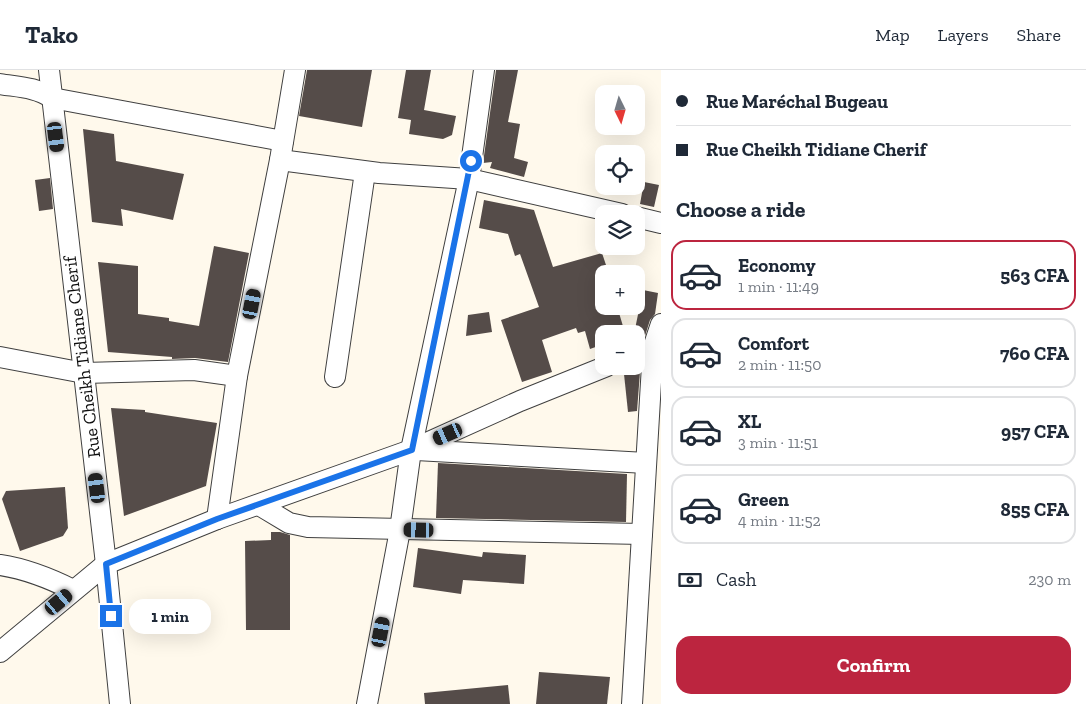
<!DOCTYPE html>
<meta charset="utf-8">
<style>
body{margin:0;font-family:"Zilla Slab",serif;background:#f6f6f7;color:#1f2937;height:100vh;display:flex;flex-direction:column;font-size:19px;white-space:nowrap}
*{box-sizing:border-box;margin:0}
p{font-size:16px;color:#747a83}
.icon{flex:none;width:28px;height:28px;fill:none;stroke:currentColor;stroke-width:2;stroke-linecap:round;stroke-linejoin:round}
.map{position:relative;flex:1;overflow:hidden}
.details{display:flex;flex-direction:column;background:#fff;width:425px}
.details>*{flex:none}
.hud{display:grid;align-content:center;height:110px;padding:0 15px;background:#fff}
.needle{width:32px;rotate:175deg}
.tools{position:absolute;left:595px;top:15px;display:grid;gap:10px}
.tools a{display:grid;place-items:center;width:50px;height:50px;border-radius:10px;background:#fff;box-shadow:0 5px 20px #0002;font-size:25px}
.end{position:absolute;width:22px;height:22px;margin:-11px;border:6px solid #1a73e8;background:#fff;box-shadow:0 0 0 2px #fff}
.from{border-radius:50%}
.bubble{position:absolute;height:35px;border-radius:15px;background:#fff;box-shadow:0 5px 20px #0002;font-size:16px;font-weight:800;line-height:35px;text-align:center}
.car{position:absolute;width:15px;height:30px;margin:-15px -8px;border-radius:6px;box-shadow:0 0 4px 1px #0007;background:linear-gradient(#222 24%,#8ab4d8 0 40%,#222 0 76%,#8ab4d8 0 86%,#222 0)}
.hud b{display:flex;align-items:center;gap:18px;height:48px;font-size:19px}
.hud b+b{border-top:1px solid #e0e1e3}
.hud i{width:12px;height:12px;background:#1f2937}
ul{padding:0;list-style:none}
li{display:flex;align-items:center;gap:15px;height:70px;margin:0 10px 8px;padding:0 5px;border:2px solid #e0e1e3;border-radius:15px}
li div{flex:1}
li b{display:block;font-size:19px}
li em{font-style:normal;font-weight:800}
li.selected{border-color:#bc253f}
li>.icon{width:45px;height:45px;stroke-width:1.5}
h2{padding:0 15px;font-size:22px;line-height:60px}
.pay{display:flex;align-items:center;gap:12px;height:55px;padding:0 15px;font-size:19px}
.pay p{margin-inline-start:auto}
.primary-button{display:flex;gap:10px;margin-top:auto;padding:10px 15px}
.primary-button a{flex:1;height:58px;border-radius:15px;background:#bc253f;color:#fff;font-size:20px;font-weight:800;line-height:58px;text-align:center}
header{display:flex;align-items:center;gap:30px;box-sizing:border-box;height:70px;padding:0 25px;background:#fff;border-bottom:1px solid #e0e1e3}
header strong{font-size:24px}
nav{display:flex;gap:28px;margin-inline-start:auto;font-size:18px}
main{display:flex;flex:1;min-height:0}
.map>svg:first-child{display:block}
</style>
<header>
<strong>Tako</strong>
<nav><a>Map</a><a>Layers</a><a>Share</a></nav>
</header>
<main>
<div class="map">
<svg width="661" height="634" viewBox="0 0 661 634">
<rect width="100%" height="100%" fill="#fff9ec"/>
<!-- building -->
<g fill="#554c49">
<path d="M307,0H372L362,57L299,46Z"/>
<path d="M406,0H431L424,40L456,46L452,65L443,69L409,64L411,50L398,48Z"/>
<path d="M496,0H518L508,52L520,54L514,88L528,92L524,107L490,98L492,92L483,93Z"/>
<path d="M83,59L114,64L116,91L184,104L173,150L121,139L123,156L92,152Z"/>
<path d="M50,108L53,139L39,141L35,110Z"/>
<path d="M644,112L659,115L654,137L640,134Z"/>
<path d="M484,130L534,140L553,197L602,183L609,204H604V236H617L625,263L604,259V274L590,279L585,261L578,263L576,258L542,270L552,302L522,312L501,250L539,237L520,184L515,186L508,164L479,158Z"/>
<path d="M214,176L249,183L228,292L195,288L172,289V287L108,282L98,192L138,196V244L169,248V251L199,256Z"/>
<path d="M643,220L658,223L655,244L650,250L645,266L634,264Z"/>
<path d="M489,242L492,262L466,266L468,245Z"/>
<path d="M640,302L637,341L628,342L624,304Z"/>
<path d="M111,338L145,340V342L217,353L206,416L124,446Z"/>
<path d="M438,393L627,404L626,452L436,448Z"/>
<path d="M65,417L68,458L63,466L20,481L2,429L6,421Z"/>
<path d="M271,462H280L290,465V560H246L245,471L271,470Z"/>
<path d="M418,478L482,487L483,482L526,485L524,514L463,510L461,524L413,517Z"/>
<path d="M539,602L610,607L607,634H536Z"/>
<path d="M508,615L510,634H425L424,623Z"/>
</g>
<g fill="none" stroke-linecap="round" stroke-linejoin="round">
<defs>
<g id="minor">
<path d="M49,0L106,494L120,634"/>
<path d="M0,14C18,17 36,17 52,28L283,71"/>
<path d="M280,90L379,103L469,109L622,144"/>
<path d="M636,147L661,153"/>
<path d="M0,287L84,303L194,300L237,306"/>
<path d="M335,307L365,102"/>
<path d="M416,380L646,393"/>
<path d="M259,435L289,453L308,457L642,464"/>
<path d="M217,449L237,306L280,90L295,0"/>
<path d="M0,495C27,499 49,508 73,520"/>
<path d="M0,582L106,494L217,449L411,380L520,331L607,296"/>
<path d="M367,634L400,460L411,380L469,109L484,0"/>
<path d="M632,634L653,278L661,254"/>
</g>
</defs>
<!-- minor casing -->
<use href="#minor" stroke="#404040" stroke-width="22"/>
<!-- minor -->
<use href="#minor" stroke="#fff" stroke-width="20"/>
</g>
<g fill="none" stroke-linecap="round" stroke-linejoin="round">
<!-- route -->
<path stroke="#1a73e8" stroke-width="6" d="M111,546L106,494L217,449L412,380L471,91"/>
</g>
<g text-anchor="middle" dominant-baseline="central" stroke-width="5" stroke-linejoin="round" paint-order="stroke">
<!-- street labels -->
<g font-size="18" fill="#0d0d0d" stroke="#fff">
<text transform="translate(82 287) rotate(-97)">Rue Cheikh Tidiane Cherif</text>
</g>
</g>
</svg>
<div class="tools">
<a><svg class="needle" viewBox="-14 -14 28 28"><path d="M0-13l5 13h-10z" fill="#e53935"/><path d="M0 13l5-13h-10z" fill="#747a83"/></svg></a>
<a><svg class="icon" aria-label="locate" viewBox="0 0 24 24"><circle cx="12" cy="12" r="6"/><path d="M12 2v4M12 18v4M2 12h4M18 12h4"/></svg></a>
<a><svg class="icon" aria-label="layers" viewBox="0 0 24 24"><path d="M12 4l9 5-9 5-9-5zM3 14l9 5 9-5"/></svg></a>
<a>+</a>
<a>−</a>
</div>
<i class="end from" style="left:471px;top:91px"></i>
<i class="end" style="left:111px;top:546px"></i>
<div class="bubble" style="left:129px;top:529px;width:82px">1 min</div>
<i class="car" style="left:56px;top:67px;rotate:173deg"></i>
<i class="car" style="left:252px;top:234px;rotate:11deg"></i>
<i class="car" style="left:448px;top:364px;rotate:246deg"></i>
<i class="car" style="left:97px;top:418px;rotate:353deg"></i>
<i class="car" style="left:419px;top:460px;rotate:271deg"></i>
<i class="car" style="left:59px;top:532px;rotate:50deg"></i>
<i class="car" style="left:381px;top:562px;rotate:11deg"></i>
</div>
<section class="details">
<div class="hud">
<b><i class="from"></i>Rue Maréchal Bugeau</b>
<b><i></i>Rue Cheikh Tidiane Cherif</b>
</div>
<h2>Choose a ride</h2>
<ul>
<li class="selected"><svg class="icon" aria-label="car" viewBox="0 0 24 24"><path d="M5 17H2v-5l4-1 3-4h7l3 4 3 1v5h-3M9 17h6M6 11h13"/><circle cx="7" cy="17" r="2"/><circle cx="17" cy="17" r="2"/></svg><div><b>Economy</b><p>1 min · 11:49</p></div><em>563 CFA</em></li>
<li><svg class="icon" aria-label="car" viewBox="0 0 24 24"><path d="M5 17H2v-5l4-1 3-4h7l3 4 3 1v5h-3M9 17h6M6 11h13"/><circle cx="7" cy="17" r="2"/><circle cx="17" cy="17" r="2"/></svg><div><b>Comfort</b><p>2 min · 11:50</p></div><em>760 CFA</em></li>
<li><svg class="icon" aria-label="car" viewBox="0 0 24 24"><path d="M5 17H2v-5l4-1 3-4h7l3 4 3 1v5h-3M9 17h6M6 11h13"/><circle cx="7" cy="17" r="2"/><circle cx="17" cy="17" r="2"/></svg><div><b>XL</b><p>3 min · 11:51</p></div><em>957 CFA</em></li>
<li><svg class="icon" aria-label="car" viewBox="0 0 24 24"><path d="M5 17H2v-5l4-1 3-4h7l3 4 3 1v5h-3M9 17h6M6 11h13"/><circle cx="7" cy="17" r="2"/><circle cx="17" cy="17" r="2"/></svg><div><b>Green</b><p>4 min · 11:52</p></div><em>855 CFA</em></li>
</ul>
<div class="pay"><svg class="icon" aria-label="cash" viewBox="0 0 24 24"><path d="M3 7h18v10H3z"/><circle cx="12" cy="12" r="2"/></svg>Cash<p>230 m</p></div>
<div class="primary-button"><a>Confirm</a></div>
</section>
</main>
